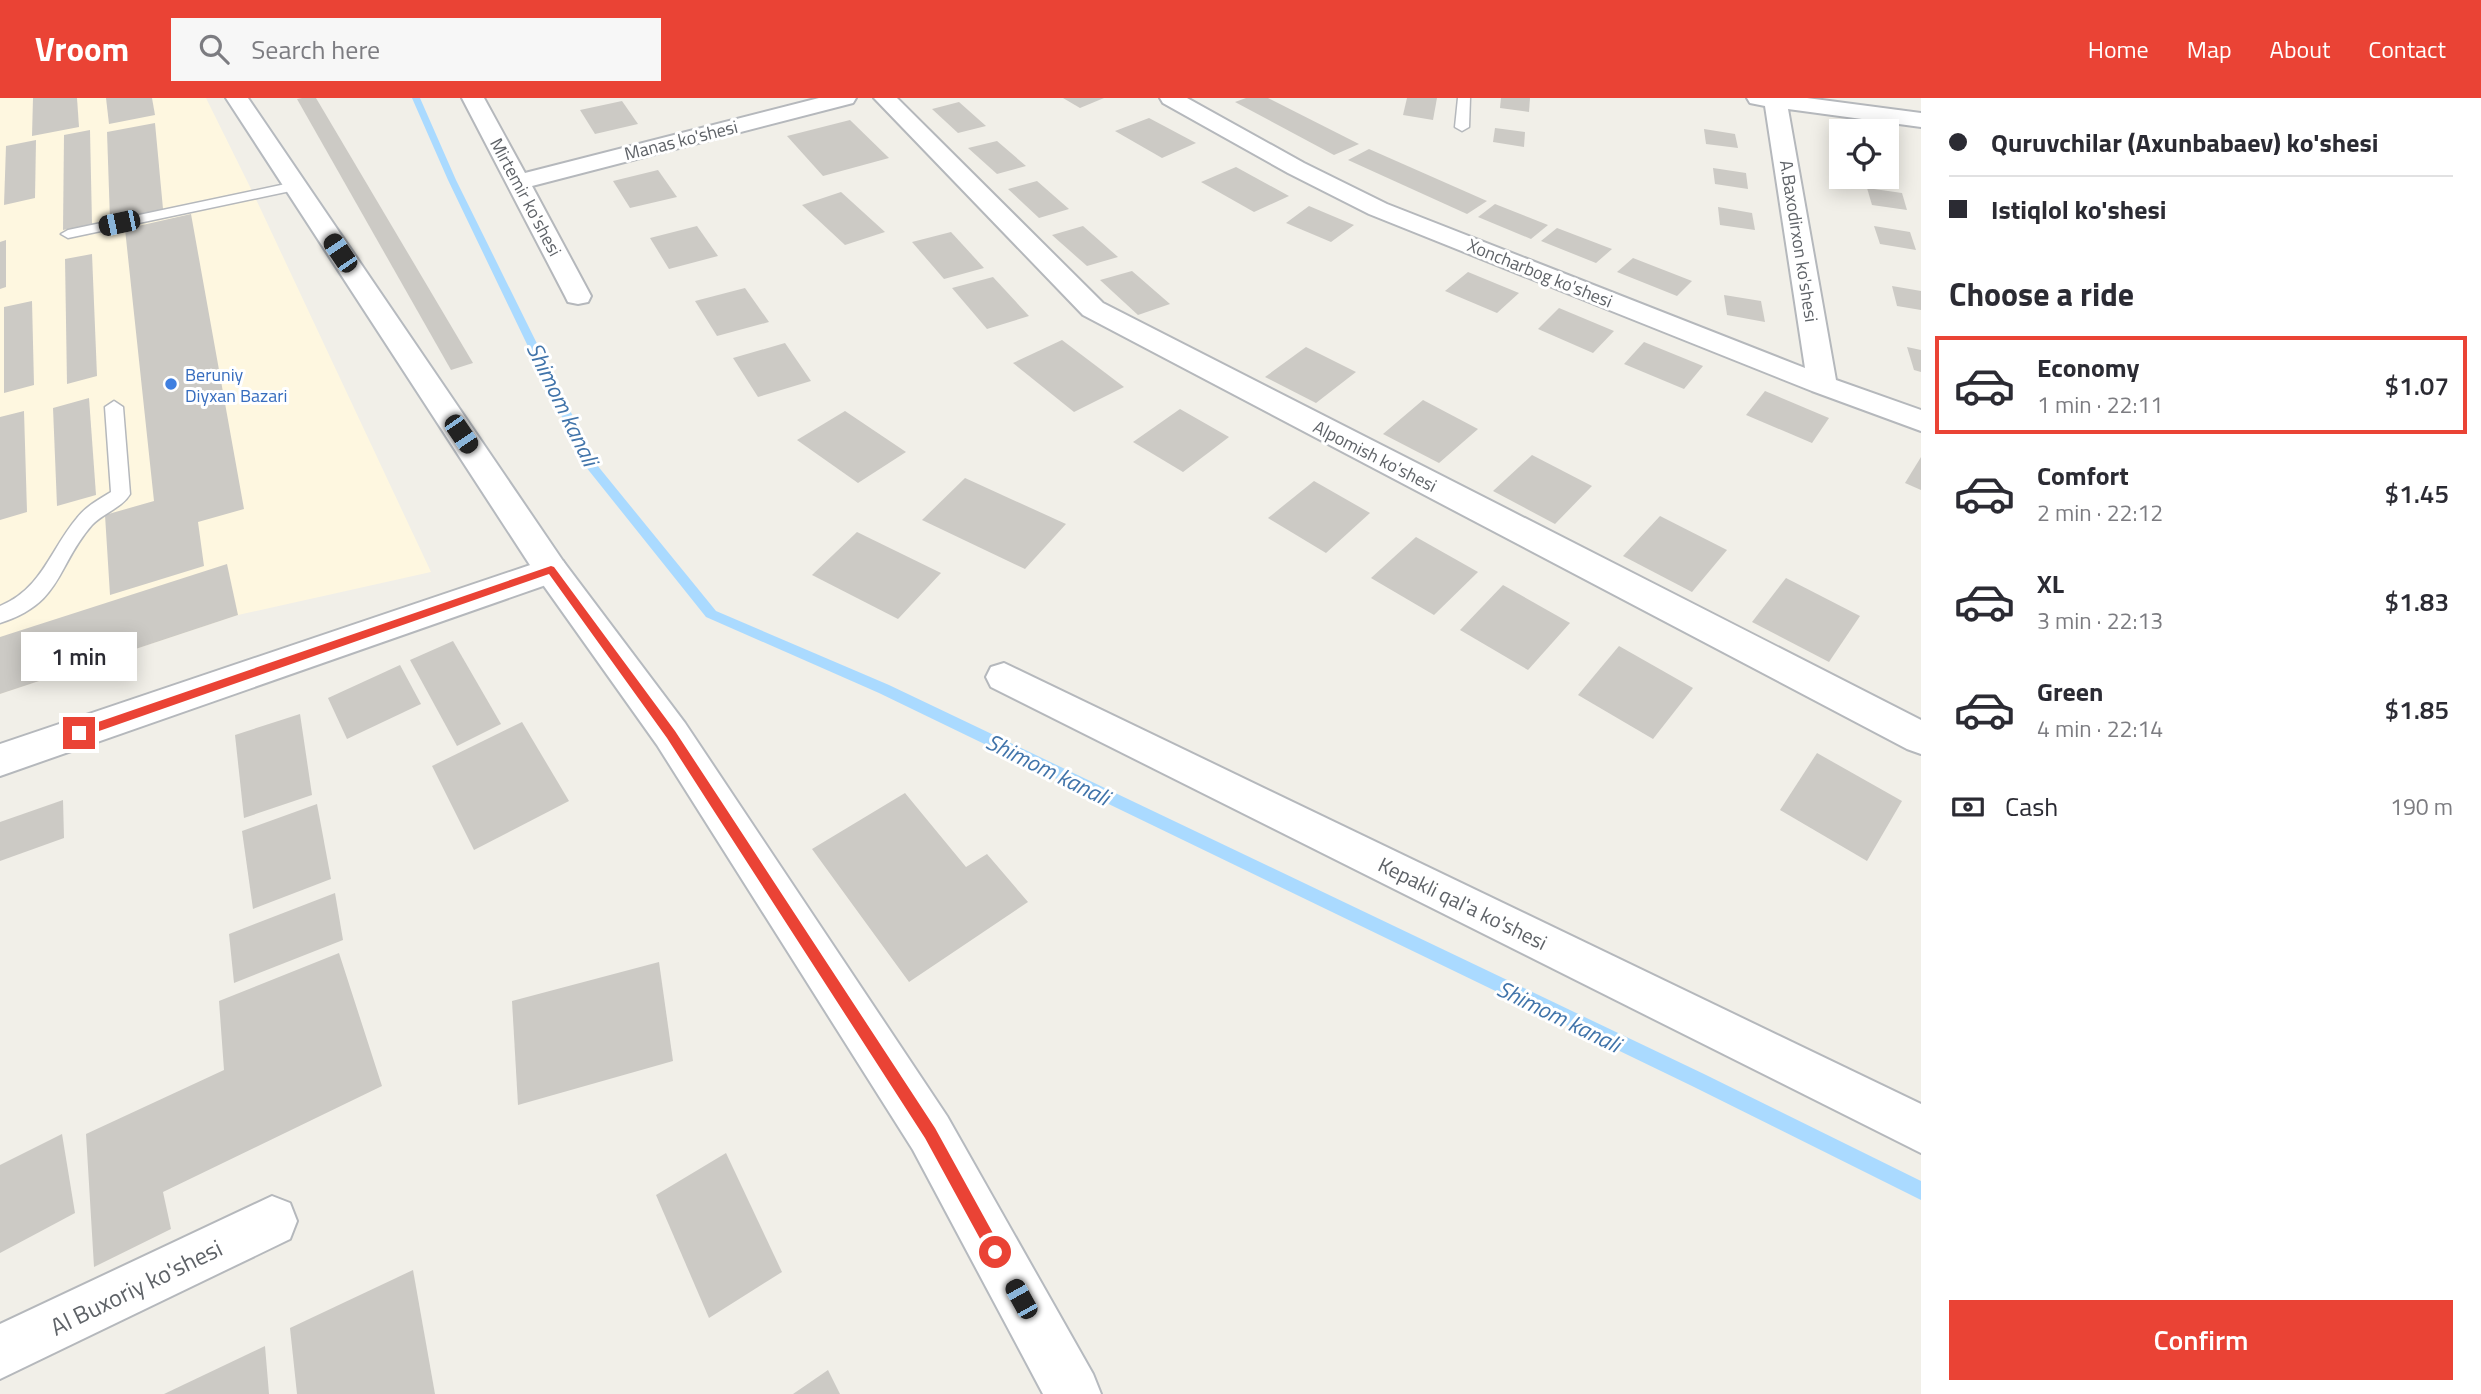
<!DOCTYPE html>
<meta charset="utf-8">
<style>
body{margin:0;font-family:"Titillium Web",sans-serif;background:#f7f7f7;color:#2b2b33;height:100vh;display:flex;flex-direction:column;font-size:26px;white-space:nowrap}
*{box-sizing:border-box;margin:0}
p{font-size:23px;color:#7c7c81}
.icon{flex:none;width:38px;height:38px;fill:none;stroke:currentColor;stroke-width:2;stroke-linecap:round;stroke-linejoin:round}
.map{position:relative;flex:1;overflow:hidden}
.drawer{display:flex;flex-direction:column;background:#fff;width:560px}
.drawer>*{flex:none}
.guide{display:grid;align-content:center;height:154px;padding:0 28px;background:#fff}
.buttons{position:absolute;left:1829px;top:21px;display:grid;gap:14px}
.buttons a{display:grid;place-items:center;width:70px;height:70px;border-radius:0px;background:#fff;box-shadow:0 4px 18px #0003;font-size:35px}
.end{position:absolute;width:32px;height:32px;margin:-16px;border:9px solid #ea4335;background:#fff;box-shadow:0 0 0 4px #fff}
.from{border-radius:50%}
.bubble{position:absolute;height:49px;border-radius:0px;background:#fff;box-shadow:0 4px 18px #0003;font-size:23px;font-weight:600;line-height:49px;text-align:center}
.car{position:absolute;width:21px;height:42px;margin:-21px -10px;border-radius:9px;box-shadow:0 0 5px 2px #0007;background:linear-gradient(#222 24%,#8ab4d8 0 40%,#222 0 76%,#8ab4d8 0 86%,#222 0)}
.guide b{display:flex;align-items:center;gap:24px;height:66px;font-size:26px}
.guide b+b{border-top:2px solid #e1e1e2}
.guide i{width:18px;height:18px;background:#2b2b33}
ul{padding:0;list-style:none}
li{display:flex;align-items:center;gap:21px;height:98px;margin:0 14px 10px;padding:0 14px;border:4px solid transparent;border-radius:0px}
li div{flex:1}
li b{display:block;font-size:26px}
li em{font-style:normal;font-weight:600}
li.selected{border-color:#ea4335}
li>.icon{width:63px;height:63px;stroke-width:1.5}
h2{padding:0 28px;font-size:32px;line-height:84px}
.pay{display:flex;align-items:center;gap:18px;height:77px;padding:0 28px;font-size:26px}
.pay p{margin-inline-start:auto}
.cta{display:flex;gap:14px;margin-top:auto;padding:14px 28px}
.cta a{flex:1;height:80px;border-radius:0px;background:#ea4335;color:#fff;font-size:28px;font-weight:600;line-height:80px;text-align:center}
header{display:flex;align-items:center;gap:42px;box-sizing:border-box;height:98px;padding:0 35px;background:#ea4335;color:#fff}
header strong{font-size:33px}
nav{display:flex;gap:38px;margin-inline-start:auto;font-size:24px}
.search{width:490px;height:63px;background:#f7f7f7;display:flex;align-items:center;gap:18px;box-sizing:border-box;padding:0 24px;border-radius:0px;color:#7c7c81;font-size:26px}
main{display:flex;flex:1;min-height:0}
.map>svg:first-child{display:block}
</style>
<header>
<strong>Vroom</strong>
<div class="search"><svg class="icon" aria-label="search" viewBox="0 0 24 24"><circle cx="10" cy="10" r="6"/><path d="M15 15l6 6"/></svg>Search here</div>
<nav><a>Home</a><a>Map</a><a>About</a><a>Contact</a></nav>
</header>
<main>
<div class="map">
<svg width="1921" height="1296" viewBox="0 0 1921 1296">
<rect width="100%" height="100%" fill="#f1efe8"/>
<!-- commercial -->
<path fill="#fef7e0" d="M0,0H206L254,97L431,474L238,517L0,596Z"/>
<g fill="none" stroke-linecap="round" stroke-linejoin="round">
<!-- stream -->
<path fill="#aadaff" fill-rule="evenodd" d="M412,0H420L456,82L597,367L716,513L889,587L1704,976L1921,1083V1102L1692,988L879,595L706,519L586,369L448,82Z"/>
</g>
<!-- building -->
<g fill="#cccac5">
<path d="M33,0H77L79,29L32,38Z"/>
<path d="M106,0H152L155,17L109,26Z"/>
<path d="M302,0H316L473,265L451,272L297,1Z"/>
<path d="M1063,0H1104L1080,10Z"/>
<path d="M1246,0H1268L1359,46L1334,57L1235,4Z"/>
<path d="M1407,0H1437L1433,22L1403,17Z"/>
<path d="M1501,0H1530L1529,14L1500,10Z"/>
<path d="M622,3L638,26L595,36L580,12Z"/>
<path d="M959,4L986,28L958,35L932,11Z"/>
<path d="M1149,20L1196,45L1162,60L1115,33Z"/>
<path d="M850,22L889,60L823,78L787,38Z"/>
<path d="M155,25L163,111L110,122L107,34Z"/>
<path d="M1495,30L1525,34L1524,49L1493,44Z"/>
<path d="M1704,31L1735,36L1738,50L1706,46Z"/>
<path d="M90,32L92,126L63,132L64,37Z"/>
<path d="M36,42L35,100L4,107L6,48Z"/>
<path d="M997,43L1026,68L997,76L968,50Z"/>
<path d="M1369,51L1487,103L1467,116L1348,62Z"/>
<path d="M1886,54L1893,55L1899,71L1886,69Z"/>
<path d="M1236,69L1289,98L1254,114L1201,84Z"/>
<path d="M1713,70L1746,75L1748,91L1715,86Z"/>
<path d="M658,72L677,99L630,110L613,83Z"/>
<path d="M1037,83L1069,111L1039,120L1008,91Z"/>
<path d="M1867,90L1902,95L1907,112L1872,107Z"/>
<path d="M841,94L885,134L845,147L802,107Z"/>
<path d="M1495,106L1548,127L1531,141L1478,119Z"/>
<path d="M1309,108L1354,127L1331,144L1286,125Z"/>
<path d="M1718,109L1752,115L1755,132L1720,127Z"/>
<path d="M191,116L244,411L198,424L204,468L110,497L105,417L154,403L125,131Z"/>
<path d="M697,128L718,158L669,171L650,140Z"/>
<path d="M1083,128L1118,159L1087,168L1052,137Z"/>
<path d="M1874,128L1910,134L1916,152L1880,146Z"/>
<path d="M1557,130L1612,151L1596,165L1541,143Z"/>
<path d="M951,134L984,170L944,181L912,144Z"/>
<path d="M6,142V189L0,191V144Z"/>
<path d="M92,156L97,278L67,286L65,161Z"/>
<path d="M1633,160L1692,183L1677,198L1617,174Z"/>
<path d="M1132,173L1170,206L1138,217L1100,182Z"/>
<path d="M1468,174L1519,195L1497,215L1445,193Z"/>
<path d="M993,179L1029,218L987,231L952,190Z"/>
<path d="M1892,188L1921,193V212L1897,208Z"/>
<path d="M745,190L769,224L717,238L695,203Z"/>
<path d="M1724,197L1761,203L1765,224L1727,217Z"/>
<path d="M32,203L34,287L4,295V209Z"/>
<path d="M1559,210L1614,233L1593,255L1538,231Z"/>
<path d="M1062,242L1124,289L1074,314L1013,265Z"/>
<path d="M1644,244L1703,268L1684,291L1624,266Z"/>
<path d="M785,245L811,283L758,299L733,260Z"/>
<path d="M1306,249L1356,274L1316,305L1265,279Z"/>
<path d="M1907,249L1921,252V274L1914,272Z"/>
<path d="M1765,293L1829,320L1812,345L1746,317Z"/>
<path d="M89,300L96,397L57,408L53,310Z"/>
<path d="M1423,302L1478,331L1439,365L1383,336Z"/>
<path d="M1180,311L1229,339L1183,374L1133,344Z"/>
<path d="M24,313L27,414L0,422V319Z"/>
<path d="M845,313L906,354L858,385L797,342Z"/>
<path d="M1532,357L1592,388L1555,426L1493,393Z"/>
<path d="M1921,359V392L1905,385Z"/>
<path d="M965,380L1066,426L1025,471L922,422Z"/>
<path d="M1314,383L1370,415L1326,455L1268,420Z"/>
<path d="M1660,418L1727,452L1692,494L1623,458Z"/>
<path d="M857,434L941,475L898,521L812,477Z"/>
<path d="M1416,439L1478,474L1434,517L1371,480Z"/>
<path d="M227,466L238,517L0,596V539Z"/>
<path d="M1786,480L1860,518L1829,564L1752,524Z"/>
<path d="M1503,487L1570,525L1528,572L1460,532Z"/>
<path d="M453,543L501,626L457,648L410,562Z"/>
<path d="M1619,548L1693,590L1653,641L1578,597Z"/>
<path d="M400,567L421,606L347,641L328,600Z"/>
<path d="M300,616L312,697L244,720L235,637Z"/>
<path d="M522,624L569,703L474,752L432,668Z"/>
<path d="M1817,655L1902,703L1867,763L1780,712Z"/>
<path d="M905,695L966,769L987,756L1028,804L909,884L812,751Z"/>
<path d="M63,702L64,740L0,763V724Z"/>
<path d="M317,706L331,781L253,811L242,733Z"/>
<path d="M335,795L343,842L234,885L229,836Z"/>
<path d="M339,855L382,988L163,1094L171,1131L94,1169L86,1036L224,972L219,903Z"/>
<path d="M659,864L673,963L518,1007L512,903Z"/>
<path d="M62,1036L75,1115L0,1155V1067Z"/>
<path d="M726,1055L782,1174L709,1220L656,1097Z"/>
<path d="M413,1172L435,1296H297L290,1230Z"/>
<path d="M265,1248L269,1296H164Z"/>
<path d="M828,1272L840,1296H793Z"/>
</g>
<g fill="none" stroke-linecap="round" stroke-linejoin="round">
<defs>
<g id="lane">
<path d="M1458,0H1470L1469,29L1462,33L1455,29Z"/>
<path d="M295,84L302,88L300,91L68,140L61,136L68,132Z"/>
<path d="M114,303L123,309L130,396C122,410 103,415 92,427C56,468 63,505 0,525V508C42,491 50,452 77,420C86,408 100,401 111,394L105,309Z"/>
</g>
<g id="street">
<path d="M462,0H484L525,75L819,0H856L853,5L532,88L591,198L588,204L578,206L568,204L565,198Z"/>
<path d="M874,0H897L1103,205L1921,622V656L1907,651L1083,217Z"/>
<path d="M1160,0H1187L1304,65L1387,106L1805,270L1765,8L1750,5L1747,0H1807L1921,15V29L1788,11L1836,282L1921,312V333L1812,293L1369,116L1288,75L1163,5Z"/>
<path d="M551,460L563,463L568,472L563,481L0,678V646Z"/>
<path d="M1004,565L1921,1006V1055L991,589L986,579L991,569Z"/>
<path d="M272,1098L290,1105L297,1123L290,1141L0,1281V1226Z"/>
</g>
<path id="secondary" d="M226,0H248L563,463L685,625L947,1018L1093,1276L1101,1296H1043L913,1052L657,647L539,481Z"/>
</defs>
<!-- lane casing -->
<use href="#lane" stroke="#b5b8bc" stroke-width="3"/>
<!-- street casing -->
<use href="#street" stroke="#b5b8bc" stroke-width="4"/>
<!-- secondary casing -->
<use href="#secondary" stroke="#b6babf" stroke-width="4"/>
<!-- lane -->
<use href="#lane" fill="#fff" fill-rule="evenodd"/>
<!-- street -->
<use href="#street" fill="#fff" fill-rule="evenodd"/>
<!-- secondary -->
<use href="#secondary" fill="#fff" fill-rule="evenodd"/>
</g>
<!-- route -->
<path fill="#ea4335" d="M551,468L554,469L675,633L721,703L935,1030L1000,1148L1003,1154L1000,1159L995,1161L990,1159L925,1040L712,710L667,640L549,476L79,640L73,635L75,632Z"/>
<!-- markers -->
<circle fill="#3f7fe0" stroke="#fff" stroke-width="2.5" cx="171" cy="286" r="7"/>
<g text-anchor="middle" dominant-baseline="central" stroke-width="6" stroke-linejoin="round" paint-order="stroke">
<!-- far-street labels -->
<g font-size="18" fill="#5f6368" stroke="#fff">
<text transform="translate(681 42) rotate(-14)">Manas ko'shesi</text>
<text transform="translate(526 99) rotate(62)">Mirtemir ko'shesi</text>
<text transform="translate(1799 143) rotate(81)">A.Baxodirxon ko'shesi</text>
<text transform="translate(1540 175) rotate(22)">Xoncharbog ko'shesi</text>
<text transform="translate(1375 358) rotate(27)">Alpomish ko'shesi</text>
</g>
<!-- far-shop labels -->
<g font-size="18" fill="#366cbe" stroke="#fff" text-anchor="start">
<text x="185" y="276">Beruniy<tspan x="185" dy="21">Diyxan Bazari</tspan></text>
</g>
<!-- street labels -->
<g font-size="21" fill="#5f6368" stroke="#fff">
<text transform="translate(1463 805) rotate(26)">Kepakli qal'a ko'shesi</text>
</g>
<!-- water labels -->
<g font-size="23" font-style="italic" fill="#4174aa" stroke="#fff">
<text transform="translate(563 306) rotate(64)">Shimom kanali</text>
<text transform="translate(1048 671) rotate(26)">Shimom kanali</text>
<text transform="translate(1559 918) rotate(26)">Shimom kanali</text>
</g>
<!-- near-street labels -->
<g font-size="24" fill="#5f6368" stroke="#fff">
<text transform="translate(136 1189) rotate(-26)">Al Buxoriy ko'shesi</text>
</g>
</g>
</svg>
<div class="buttons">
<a><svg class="icon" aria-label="locate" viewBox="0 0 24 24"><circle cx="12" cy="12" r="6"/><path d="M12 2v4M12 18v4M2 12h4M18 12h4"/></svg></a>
</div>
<i class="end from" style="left:995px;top:1154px"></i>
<i class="end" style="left:79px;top:635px"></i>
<div class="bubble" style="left:21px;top:534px;width:116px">1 min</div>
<i class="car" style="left:119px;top:125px;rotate:258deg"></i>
<i class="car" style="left:340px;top:155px;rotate:326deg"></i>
<i class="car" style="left:461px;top:336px;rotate:146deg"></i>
<i class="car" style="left:1021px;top:1201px;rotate:331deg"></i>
</div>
<section class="drawer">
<div class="guide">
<b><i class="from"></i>Quruvchilar (Axunbabaev) ko'shesi</b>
<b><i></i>Istiqlol ko'shesi</b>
</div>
<h2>Choose a ride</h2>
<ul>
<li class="selected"><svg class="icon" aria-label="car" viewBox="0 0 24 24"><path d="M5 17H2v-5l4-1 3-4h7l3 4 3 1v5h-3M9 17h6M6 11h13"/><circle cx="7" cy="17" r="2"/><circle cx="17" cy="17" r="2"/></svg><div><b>Economy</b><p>1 min · 22:11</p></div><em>$1.07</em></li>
<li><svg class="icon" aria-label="car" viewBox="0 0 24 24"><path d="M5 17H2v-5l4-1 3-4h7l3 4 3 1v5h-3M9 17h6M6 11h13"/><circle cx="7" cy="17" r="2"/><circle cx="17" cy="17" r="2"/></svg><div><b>Comfort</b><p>2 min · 22:12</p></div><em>$1.45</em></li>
<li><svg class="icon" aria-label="car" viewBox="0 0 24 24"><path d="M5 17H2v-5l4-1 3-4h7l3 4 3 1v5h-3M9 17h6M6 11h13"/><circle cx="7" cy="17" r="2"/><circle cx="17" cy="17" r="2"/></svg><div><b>XL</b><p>3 min · 22:13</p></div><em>$1.83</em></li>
<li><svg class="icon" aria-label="car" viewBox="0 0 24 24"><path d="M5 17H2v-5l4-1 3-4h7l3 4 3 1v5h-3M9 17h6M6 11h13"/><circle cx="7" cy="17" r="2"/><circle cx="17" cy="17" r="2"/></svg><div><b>Green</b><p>4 min · 22:14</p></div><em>$1.85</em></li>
</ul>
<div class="pay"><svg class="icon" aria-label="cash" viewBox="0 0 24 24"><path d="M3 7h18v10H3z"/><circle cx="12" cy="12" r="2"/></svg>Cash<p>190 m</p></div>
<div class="cta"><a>Confirm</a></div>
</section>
</main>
